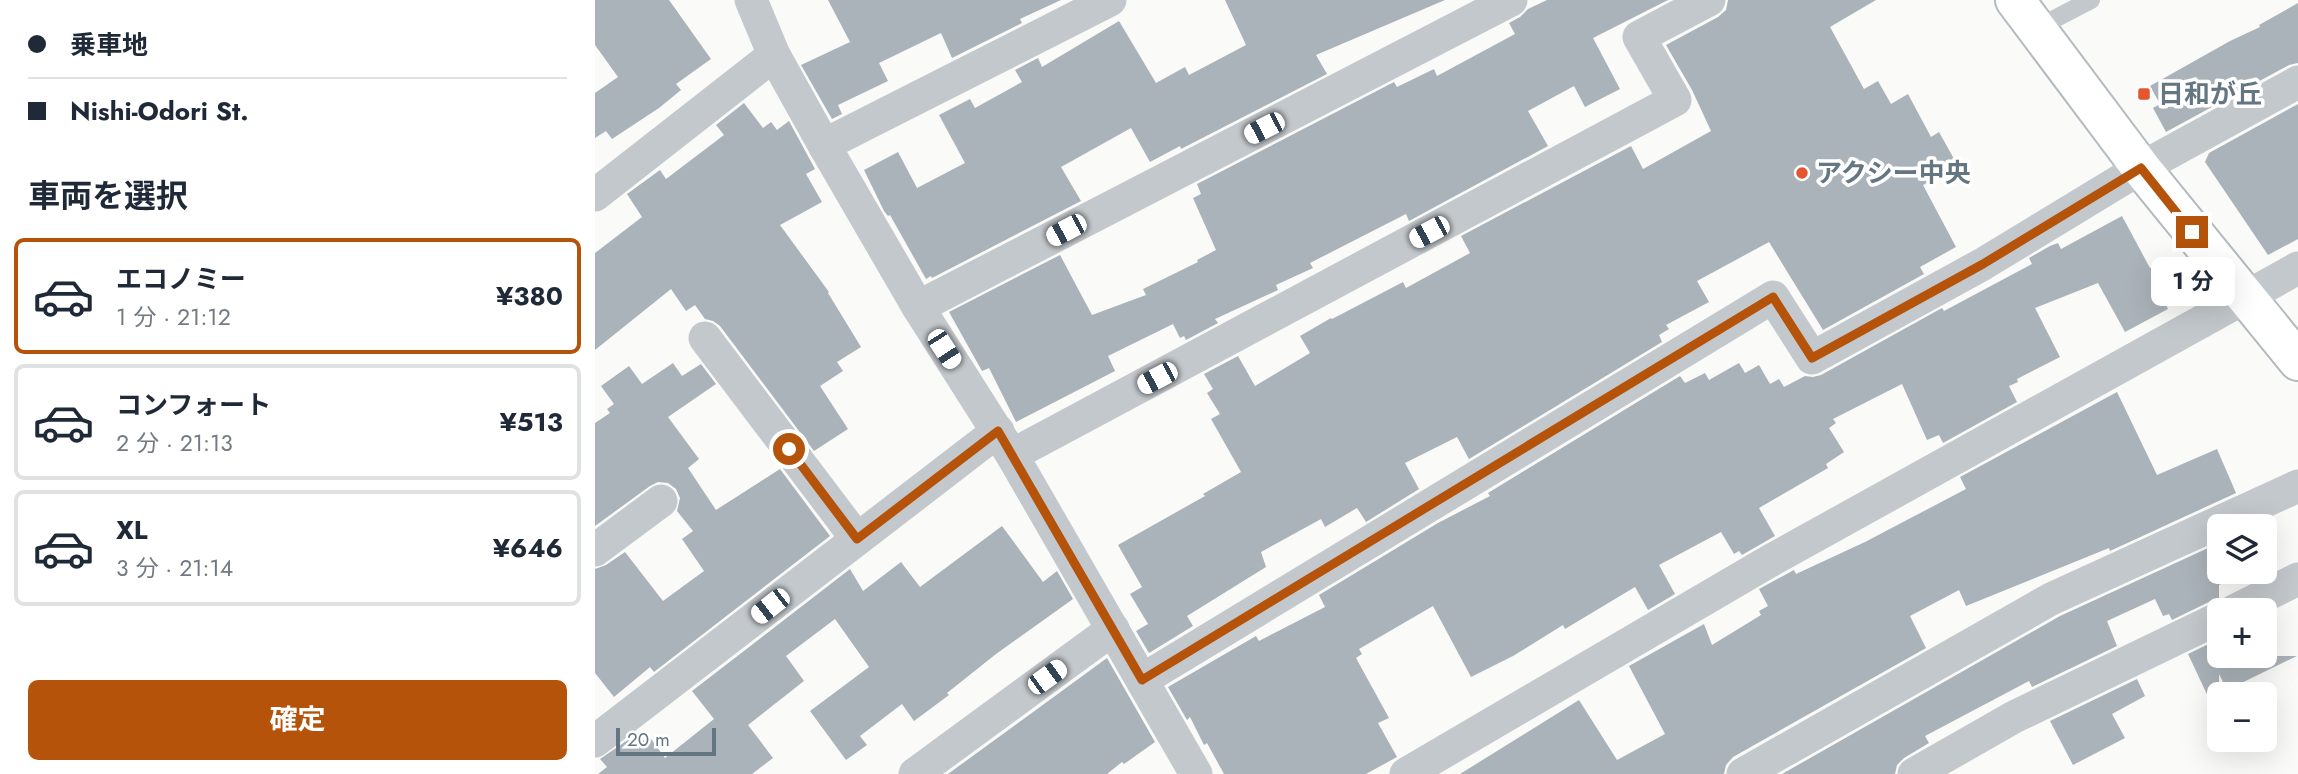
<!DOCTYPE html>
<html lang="ja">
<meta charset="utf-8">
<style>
body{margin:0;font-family:Jost,"Noto Sans JP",sans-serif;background:#f2f2f3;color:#1f2937;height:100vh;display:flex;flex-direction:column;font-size:26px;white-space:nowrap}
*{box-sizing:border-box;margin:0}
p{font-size:23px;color:#747a83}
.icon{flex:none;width:38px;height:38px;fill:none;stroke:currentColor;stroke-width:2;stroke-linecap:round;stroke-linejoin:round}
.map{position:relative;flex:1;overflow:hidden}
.drawer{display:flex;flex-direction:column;background:#fff;width:595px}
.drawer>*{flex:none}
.guide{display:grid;align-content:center;height:154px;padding:0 28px;background:#fff}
.fabs{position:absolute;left:1612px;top:514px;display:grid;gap:14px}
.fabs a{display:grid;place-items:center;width:70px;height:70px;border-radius:10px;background:#fff;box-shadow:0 7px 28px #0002;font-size:35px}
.scale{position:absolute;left:21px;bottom:18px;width:100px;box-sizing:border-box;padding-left:7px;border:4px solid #657683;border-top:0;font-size:19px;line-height:24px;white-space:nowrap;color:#657683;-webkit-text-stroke:5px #fff;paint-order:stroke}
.end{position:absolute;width:32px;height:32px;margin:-16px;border:9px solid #b45309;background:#fff;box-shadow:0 0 0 4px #fff}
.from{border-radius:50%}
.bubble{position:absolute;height:49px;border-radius:10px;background:#fff;box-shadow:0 7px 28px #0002;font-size:23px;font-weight:700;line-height:49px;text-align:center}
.car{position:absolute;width:21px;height:42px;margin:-21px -10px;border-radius:9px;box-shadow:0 0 5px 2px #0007;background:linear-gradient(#fff 24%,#345 0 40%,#fff 0 76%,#345 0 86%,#fff 0)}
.guide b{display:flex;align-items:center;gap:24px;height:66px;font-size:26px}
.guide b+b{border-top:2px solid #e0e1e3}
.guide i{width:18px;height:18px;background:#1f2937}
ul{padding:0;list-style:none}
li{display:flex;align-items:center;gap:21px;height:116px;margin:0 14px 10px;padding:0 14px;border:4px solid #e0e1e3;border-radius:10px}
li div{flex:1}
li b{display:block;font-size:26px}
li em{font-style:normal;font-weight:700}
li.active{border-color:#b45309}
li>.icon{width:63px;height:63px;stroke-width:1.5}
h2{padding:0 28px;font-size:32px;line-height:84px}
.button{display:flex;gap:14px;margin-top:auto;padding:14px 28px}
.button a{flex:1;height:80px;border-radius:10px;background:#b45309;color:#fff;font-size:28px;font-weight:700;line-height:80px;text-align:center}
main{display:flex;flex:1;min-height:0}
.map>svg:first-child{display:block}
</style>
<main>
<section class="drawer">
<div class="guide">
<b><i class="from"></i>乗車地</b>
<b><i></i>Nishi-Odori St.</b>
</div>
<h2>車両を選択</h2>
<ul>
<li class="active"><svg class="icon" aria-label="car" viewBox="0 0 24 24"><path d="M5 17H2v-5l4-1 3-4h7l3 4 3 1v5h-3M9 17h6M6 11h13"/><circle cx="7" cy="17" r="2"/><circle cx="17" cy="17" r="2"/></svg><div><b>エコノミー</b><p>1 分 · 21:12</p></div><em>¥380</em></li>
<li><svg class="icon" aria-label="car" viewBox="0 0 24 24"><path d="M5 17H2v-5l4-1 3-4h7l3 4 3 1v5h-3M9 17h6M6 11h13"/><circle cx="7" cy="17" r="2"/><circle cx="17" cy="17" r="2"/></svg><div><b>コンフォート</b><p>2 分 · 21:13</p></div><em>¥513</em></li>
<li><svg class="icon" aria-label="car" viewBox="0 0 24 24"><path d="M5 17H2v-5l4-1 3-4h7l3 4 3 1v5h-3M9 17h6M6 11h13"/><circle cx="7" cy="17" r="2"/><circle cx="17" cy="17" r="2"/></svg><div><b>XL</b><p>3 分 · 21:14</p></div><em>¥646</em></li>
</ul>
<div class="button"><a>確定</a></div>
</section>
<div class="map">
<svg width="1703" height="774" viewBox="0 0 1703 774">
<rect width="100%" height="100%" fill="#fafaf8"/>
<!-- building -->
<g fill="#aab3b9">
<path d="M0,0H74L116,59L81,84L86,90L64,108L17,139L11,131L0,138V93L23,77L0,45Z"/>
<path d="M233,0H466L425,19L427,23L357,58L346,33L284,63L293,81L243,105L247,114L237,119L206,65L255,42Z"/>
<path d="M630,0H850L721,55L732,74L586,149L585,146L555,162L536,128L466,167L486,201L337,278L336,276L331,279L295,215L293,216L289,211L269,170L303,152L322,188L370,163L344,115L375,99L380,108L427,82L420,70L443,58L447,67L524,21L561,83L590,67L594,75L651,45Z"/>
<path d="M952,0H1073L998,38L1025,89L990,107L979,86L933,111L953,146L814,221L811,214L715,263L718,268L681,285L683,290L620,319L623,323L591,340L589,336L585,338L578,324L513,356L520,371L421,422L394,368L387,371L354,312L465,255L497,315L551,295L548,289L603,262L602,260L621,250L598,198L606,194L602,184L799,82L802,87L839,69L842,76L920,34L914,23L925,17L933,9Z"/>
<path d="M1133,0H1281L1235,27L1269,89L1283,81L1296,104L1313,94L1336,137L1344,132L1363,166L1328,185L1361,247L1325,267L1329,274L1228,330L1174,242L1102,281L1114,302L1071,325L1074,329L1064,335L1067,342L874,459L862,437L810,463L824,489L771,522L762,508L730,527L726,519L666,552L671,567L592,616L598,626L554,653L541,631L553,624L535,594L547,587L523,545L610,496L608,494L646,472L616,419L625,414L612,393L618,389L609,374L643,356L660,386L715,353L705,336L736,318L737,319L808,282L811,288L875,253L866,236L1036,146L1048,169L1116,131L1097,90L1071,45L1123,17L1131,10Z"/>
<path d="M1703,3V63L1694,65L1571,132L1558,108L1565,104L1555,86L1635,41L1665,27L1664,25Z"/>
<path d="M149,103L168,128L176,122L182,130L194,121L220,169L211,174L227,202L185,225L234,292L233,293L266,347L242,362L248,371L225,386L253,429L219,451L125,326L118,321L110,319L100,305L91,311L76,289L0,350V253L47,217L32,194L65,170L71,179L129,135L121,125Z"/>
<path d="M1703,104V239L1673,255L1610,162L1614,153Z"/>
<path d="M1527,216L1555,268L1562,264L1578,293L1568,299L1573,309L1530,332L1503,283L1440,308L1465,357L1422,379L1423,382L1414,386L1422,402L1348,443L1344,435L1332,440L1307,384L1238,419L1241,423L1234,428L1249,452L1231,464L1233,468L1164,508L1180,536L1147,555L1144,551L1139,554L1126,532L1064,565L1080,594L1053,610L1040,587L970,629L968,625L918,656L876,677L838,606L764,649L767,654L761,658L794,718L783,723L802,757L771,774H629L612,743L609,745L595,717L592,720L573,687L661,636L664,641L730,607L724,595L843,523L895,496L893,493L1085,376L1090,383L1110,373L1114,380L1144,363L1150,373L1164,365L1175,384L1184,379L1189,387L1210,376L1218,377L1226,375L1347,308L1349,311L1437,264L1434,258L1455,246L1463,243L1466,249Z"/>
<path d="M78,363L87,376L106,364L121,384L73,417L104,459L93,468L121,510L185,469L235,536L59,672L55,667L19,697L0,673V569L11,565L30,552L68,601L109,571L87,539L98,531L82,511L85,498L81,489L73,483L63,482L55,486L0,526V423L15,413L12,409L19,404L6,386L34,366L47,384Z"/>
<path d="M1522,392L1562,475L1622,449L1641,493L1515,551L1514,548L1371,606L1364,590L1315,616L1331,648L1138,757L1131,765L1129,774H865L984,700L1022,760L1070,734L1034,666L1109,624L1117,645L1166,615L1164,611L1173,606L1164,589L1199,570L1201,574L1270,542L1371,489L1365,477Z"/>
<path d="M407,526L448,582L462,571L478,599L401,654L352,693L354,695L319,721L307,704L265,736L272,745L251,760L215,711L274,667L240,619L191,656L209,681L153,725L178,758L157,774H3L12,767L5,759L37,737L43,745L54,736L70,758L119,719L97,691L255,569L268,591L306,562L325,587Z"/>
<path d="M1624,543V572H1650L1624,585V599L1616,601L1577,620L1574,614L1568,616L1560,599L1512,621L1522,646L1437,687L1434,681L1330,736L1334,743L1309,758L1302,765L1300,774H1187L1465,616Z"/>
<path d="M1624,639V656H1702L1632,690L1624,674V720L1593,654Z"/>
<path d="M512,658L560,742L529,764L527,762L512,774H353Z"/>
<path d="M1542,679L1550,696L1517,714L1530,738L1478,765L1455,721Z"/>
</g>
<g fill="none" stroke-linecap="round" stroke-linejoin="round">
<defs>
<path id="secondary" d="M1420,0L1546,168L1703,361"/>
</defs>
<!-- secondary casing -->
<use href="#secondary" stroke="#b3babf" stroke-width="42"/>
<!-- lane -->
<path stroke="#c3c8cc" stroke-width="18" d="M1442,28L1496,0"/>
<!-- street -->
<g stroke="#c3c8cc" stroke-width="33">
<path d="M156,0L179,55L229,145L323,307L417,455L601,774"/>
<path d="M229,145L515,0"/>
<path d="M0,195L179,55"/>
<path d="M323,307L916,0"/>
<path d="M110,338L262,539"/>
<path d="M417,455L1080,100L1044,37L1114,0"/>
<path d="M0,550L66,501"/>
<path d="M1639,611L1703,579"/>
<path d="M547,680L1178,297L1217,358L1388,264L1546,168L1703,82"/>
<path d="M0,741L403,431"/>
<path d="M320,774L518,629"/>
<path d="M811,774L1173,562L1703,268"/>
<path d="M1148,774L1456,599L1703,486"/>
<path d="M1319,774L1419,717L1624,618"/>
</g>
<!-- secondary -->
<use href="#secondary" stroke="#fff" stroke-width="38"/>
</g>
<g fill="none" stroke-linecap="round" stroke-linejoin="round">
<!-- route -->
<path stroke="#b45309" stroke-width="9" d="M194,449L262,539L403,431L547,680L1178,297L1217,358L1388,264L1546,168L1597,232"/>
</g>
<!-- markers -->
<g fill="#e4572e" stroke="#fff" stroke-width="2.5">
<rect x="1542" y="87" width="14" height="14" rx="3.5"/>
<circle cx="1207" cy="173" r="7"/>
</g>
<g text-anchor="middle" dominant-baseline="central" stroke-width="7" stroke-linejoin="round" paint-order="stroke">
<!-- poi labels -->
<g font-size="26" font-weight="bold" fill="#657683" stroke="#fff" text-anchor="start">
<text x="1563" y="94">日和が丘</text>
<text x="1221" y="173">アクシー中央</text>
</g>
</g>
</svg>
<div class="fabs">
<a><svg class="icon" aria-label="layers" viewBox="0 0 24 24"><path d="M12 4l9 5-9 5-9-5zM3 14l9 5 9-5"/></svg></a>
<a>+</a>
<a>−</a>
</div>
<div class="scale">20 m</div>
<i class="end from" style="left:194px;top:449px"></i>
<i class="end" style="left:1597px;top:232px"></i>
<div class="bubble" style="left:1556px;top:257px;width:84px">1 分</div>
<i class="car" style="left:669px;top:128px;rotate:243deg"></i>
<i class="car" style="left:471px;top:230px;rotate:242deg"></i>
<i class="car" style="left:834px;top:232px;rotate:242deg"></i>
<i class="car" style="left:349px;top:349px;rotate:147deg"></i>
<i class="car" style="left:562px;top:378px;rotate:242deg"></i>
<i class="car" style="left:175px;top:606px;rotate:232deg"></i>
<i class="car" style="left:452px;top:677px;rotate:54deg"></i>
</div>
</main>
